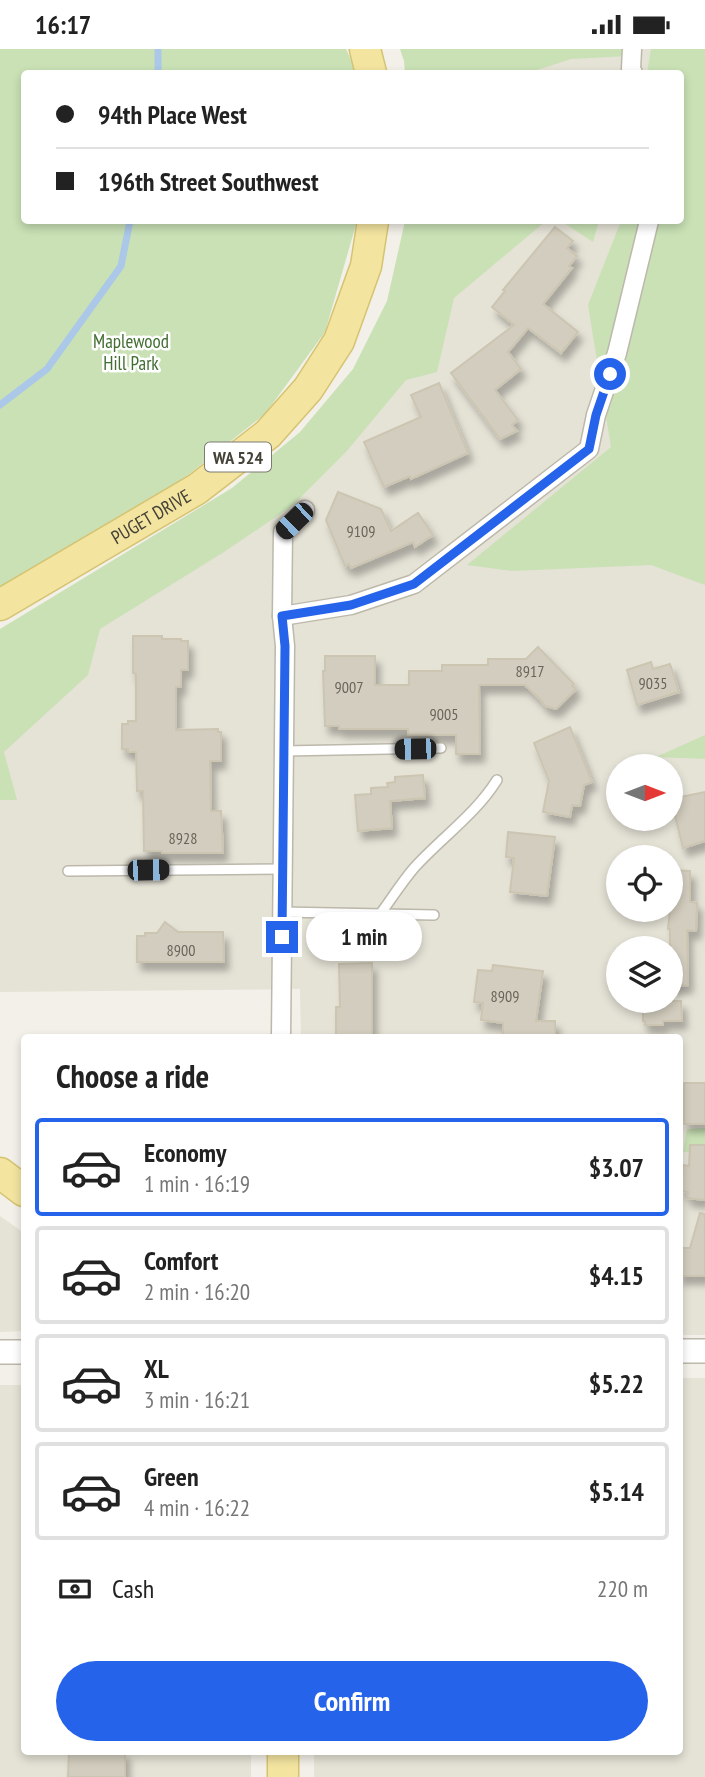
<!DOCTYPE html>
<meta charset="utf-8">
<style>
body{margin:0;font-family:"PT Sans Narrow",sans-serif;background:#f6f6f6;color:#222;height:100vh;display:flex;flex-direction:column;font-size:26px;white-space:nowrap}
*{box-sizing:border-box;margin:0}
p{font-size:23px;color:#767676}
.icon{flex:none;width:38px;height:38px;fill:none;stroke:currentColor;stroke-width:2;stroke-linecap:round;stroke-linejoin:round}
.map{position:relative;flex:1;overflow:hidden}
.panel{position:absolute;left:21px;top:985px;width:662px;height:721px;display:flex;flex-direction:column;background:#fff;border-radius:7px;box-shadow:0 4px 10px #0003}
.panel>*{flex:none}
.guide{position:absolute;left:21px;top:21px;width:663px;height:154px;border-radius:7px;box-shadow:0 4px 10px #0003;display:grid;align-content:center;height:154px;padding:0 35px;background:#fff}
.needle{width:46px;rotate:90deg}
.fabs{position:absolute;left:606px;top:705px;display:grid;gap:14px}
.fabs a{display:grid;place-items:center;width:77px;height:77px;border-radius:50%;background:#fff;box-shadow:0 4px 10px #0003;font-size:35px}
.end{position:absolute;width:32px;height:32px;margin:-16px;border:9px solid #2563eb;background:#fff;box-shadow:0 0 0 4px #fff}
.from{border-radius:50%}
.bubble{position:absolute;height:49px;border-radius:24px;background:#fff;box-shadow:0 4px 10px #0003;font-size:23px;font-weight:600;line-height:49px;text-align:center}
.car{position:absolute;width:21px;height:42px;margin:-21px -10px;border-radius:9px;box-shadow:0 0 5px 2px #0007;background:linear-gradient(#222 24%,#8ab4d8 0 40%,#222 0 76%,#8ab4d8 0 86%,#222 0)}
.guide b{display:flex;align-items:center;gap:24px;height:66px;font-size:26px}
.guide b+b{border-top:2px solid #e0e0e0}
.guide i{width:18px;height:18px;background:#222}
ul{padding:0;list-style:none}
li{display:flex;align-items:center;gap:21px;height:98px;margin:0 14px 10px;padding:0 21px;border:4px solid #e0e0e0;border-radius:7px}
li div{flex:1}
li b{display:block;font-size:26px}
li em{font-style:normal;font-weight:600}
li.selected{border-color:#2563eb}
li>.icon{width:63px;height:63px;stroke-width:1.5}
h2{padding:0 35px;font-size:32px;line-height:84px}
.pay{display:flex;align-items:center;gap:18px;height:77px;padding:0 35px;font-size:26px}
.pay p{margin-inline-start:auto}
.action{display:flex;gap:14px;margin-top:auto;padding:14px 35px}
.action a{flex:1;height:80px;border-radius:42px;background:#2563eb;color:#fff;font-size:28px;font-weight:600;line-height:80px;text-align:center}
.status{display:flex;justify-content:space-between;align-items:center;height:49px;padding:0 35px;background:#fff;direction:ltr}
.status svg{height:19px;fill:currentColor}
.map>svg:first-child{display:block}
</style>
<div class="status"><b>16:17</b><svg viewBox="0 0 49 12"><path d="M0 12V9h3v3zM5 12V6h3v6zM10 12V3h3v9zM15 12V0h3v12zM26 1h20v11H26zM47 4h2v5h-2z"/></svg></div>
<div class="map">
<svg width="705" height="1728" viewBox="0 0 705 1728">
<defs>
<filter id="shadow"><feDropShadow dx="4.5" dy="8" stdDeviation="3.5" flood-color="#0004"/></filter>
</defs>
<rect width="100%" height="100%" fill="#f2f0e8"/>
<!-- residential -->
<g fill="#e5e2d6" fill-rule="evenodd">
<path d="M433,0H705V1286H679V989H301L300,940L0,943V643L294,433L436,172H681V24H433ZM618,718H670V770H618ZM618,808H670V861H618ZM618,900H670V952H618Z"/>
<path d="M0,1167L24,1184V1282L0,1283Z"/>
<path d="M679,1329H705V1728H314V1703H679Z"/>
<path d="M0,1336H24V1703H251V1728H0Z"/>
</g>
<!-- green -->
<g fill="#c9e1b5">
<path d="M0,0H346L357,24H24V172H357L325,283L265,365L179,433L0,540Z"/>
<path d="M400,0H628V7L571,10L528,24H405L404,12Z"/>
<path d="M651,0H705V536L651,516L511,522L467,516L611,398L588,256L621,172H681V24H647Z"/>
<path d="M405,172H546L454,249L437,323L406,331L346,403L292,457L224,503L100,580L88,626L4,703L17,751H0V580L232,439L300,383L353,320L387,252Z"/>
<path d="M561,172H599L593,193Z"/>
<path d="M705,686V710L656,708Z"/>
<path d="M705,1079V1104L683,1103L687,1080Z"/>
</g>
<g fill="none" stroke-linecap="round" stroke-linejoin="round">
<!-- stream -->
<g stroke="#abc8e8" stroke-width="7">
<path d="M158,24V0"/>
<path d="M0,356L47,320L121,217L130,172"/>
</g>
</g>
<!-- building -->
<g fill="#d2cdbe" stroke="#ccc5b2" stroke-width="2" filter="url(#shadow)">
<path d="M555,178L573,192L567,199L577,207L569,217L572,219L543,255L578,283L561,304L528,279L508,303L521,320L495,341L518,371L512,376L517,382L500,390L451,324L514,276L492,258L505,242L503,241Z"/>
<path d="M439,334L468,404L411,430L410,427L384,438L364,393L421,368L411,346Z"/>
<path d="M338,443L381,460L391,482L418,464L433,486L415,498L413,493L351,519L349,515L345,517L326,471Z"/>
<path d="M133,587H162V590H181V592H188V621H181V638H176V681L218,680V683H221V712H210L211,762H221L223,804H162V802H144L143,742H137L136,703H128V700H122V675H128V672H136V625L133,624Z"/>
<path d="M538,598L574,635L572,637L576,640L556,660L545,657L541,651L525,636H479L480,705H456V686H408V680H339V677H325L323,622H325V607H375V636H409V622H442V616H488V610H526Z"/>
<path d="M651,613L653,620L670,615L679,643L637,656L627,621Z"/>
<path d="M570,678L592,733L584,736L580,757L572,756L570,768L543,763L549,732L534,694Z"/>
<path d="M423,726L425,749L390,752L392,779L358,782L355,746L371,745V739L388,738L387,734L395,733V728Z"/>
<path d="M705,743V792L683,799L671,750Z"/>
<path d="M508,783L555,788L547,847L510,843L514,809L506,808Z"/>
<path d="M670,821L690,822V853L697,854L696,882L687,881L688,936L670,937V880H668L670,861Z"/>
<path d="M165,873L178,883H223L224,913H137V887H145V884H157Z"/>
<path d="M372,914V986H336V958H340L339,915Z"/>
<path d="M493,916L543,922L536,972H555V989H503V974L481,971L483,954L474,953L478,921L492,922Z"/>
<path d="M643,952H681L682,972H663V976H645V972H643Z"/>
<rect x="684" y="1034" width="21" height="41"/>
<path d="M690,1096H705V1151L687,1149L688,1143L681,1142L683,1116L689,1117Z"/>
<path d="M700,1164L705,1165V1227H679V1199H690Z"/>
<path d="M69,1703H125V1728H68Z"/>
</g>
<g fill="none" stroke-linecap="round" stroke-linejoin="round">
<defs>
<g id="service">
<path d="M284,702L441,699"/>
<path d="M68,822L283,820"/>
<path d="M282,863L434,866"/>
<path d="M381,864C392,849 402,833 414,819C441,789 475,766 497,731"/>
</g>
<g id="minor">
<path d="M632,0L631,20L633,24"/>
<path d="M282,567L351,556L414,535L589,400L596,366L617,304L649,172"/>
<path d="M281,989L285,597L282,567L283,483L305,461"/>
</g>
<g id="tertiary">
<path d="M679,1302H705"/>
<path d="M0,1303H24"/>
</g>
<g id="primary">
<path d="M365,0L371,24"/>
<path id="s1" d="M0,556L197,440L268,385L308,340L339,292L366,217L373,172"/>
<path d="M0,1124L24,1142"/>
<path d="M283,1703V1728"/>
</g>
</defs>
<!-- service casing -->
<use href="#service" stroke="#bcb8ab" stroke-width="12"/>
<!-- minor casing -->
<use href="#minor" stroke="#bcb8ab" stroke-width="21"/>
<!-- tertiary casing -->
<use href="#tertiary" stroke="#bcb8ab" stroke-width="26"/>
<!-- primary casing -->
<use href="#primary" stroke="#d6c372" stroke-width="33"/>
<!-- service -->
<use href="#service" stroke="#fff" stroke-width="9"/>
<!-- minor -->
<use href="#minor" stroke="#fff" stroke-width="18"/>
<!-- tertiary -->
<use href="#tertiary" stroke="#fff" stroke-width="23"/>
<!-- primary -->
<use href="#primary" stroke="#f3e4a0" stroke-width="30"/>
</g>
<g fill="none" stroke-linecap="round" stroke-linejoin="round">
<!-- route -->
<path stroke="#2563eb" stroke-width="9" d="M282,888L285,597L282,567L351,556L414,535L589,400L596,366L610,325"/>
</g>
<g text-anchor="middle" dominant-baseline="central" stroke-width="5" stroke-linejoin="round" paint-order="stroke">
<!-- number labels -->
<g font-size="16" fill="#686459">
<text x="361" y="482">9109</text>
<text x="530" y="622">8917</text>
<text x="653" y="634">9035</text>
<text x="349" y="638">9007</text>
<text x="444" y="665">9005</text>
<text x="183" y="789">8928</text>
<text x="181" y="901">8900</text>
<text x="505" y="947">8909</text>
</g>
<!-- shield labels -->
<rect fill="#fff" stroke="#7c7a73" stroke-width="2" x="205" y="393.5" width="66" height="29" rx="5"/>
<g font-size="18" font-weight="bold" fill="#444137">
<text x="238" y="408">WA 524</text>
</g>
<!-- park labels -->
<g font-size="19" fill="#426f31" stroke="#fff">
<text x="131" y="292">Maplewood<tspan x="131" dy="22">Hill Park</tspan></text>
</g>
<!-- street labels -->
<g font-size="19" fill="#444137" stroke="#fff">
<text stroke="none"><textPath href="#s1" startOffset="175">PUGET DRIVE</textPath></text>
</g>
</g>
</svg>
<div class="fabs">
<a><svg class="needle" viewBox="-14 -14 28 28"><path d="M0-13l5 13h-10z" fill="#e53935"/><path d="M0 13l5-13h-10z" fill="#767676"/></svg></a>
<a><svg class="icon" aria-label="locate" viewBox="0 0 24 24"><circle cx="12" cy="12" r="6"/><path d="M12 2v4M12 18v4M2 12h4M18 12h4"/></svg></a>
<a><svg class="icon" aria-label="layers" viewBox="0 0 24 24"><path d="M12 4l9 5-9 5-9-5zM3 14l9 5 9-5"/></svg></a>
</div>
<i class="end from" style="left:610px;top:325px"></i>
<i class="end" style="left:282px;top:888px"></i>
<div class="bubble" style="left:306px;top:863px;width:116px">1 min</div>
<i class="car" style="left:294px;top:472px;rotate:226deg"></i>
<i class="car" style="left:415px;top:700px;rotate:269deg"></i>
<i class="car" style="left:148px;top:821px;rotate:89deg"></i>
<div class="guide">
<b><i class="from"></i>94th Place West</b>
<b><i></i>196th Street Southwest</b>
</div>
<section class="panel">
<h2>Choose a ride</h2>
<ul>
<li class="selected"><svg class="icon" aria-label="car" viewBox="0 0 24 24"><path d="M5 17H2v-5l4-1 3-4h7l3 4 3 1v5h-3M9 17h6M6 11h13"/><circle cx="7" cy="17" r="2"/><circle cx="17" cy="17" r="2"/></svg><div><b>Economy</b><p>1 min · 16:19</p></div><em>$3.07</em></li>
<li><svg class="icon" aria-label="car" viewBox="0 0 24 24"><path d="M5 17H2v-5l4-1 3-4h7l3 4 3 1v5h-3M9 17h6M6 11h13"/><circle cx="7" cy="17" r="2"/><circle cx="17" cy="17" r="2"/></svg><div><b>Comfort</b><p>2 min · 16:20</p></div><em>$4.15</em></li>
<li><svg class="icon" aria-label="car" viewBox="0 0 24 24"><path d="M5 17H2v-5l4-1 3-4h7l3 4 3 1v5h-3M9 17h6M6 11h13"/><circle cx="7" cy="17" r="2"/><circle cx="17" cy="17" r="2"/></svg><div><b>XL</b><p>3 min · 16:21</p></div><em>$5.22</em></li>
<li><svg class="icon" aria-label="car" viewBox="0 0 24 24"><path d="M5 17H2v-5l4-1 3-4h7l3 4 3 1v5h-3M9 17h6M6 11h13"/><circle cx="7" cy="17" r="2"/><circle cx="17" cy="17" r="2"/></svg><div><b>Green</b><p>4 min · 16:22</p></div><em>$5.14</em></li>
</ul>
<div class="pay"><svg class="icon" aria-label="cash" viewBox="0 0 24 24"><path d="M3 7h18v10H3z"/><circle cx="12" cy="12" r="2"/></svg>Cash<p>220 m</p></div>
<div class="action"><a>Confirm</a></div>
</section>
</div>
